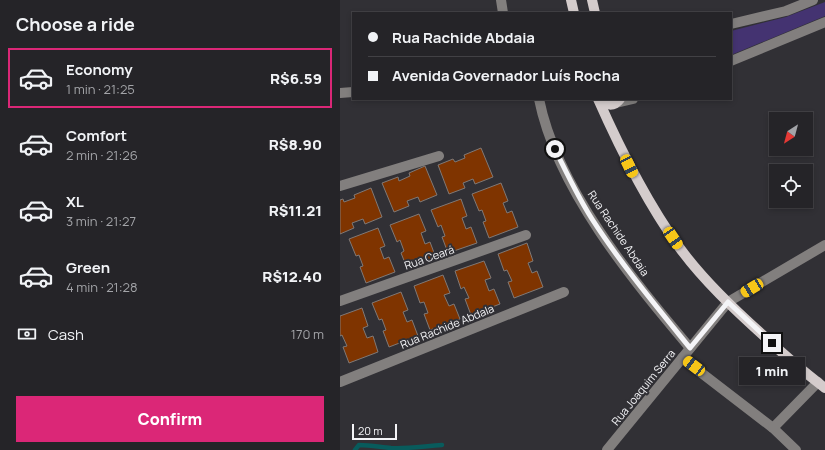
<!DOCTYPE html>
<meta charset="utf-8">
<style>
body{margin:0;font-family:Manrope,sans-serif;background:#313034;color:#f1f3f6;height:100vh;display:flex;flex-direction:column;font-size:15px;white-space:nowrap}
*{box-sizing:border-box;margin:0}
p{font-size:13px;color:#a3a4a8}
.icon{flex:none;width:22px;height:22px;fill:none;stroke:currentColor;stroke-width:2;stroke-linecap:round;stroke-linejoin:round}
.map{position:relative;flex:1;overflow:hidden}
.side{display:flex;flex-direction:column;background:#252428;width:340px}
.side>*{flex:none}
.banner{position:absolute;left:12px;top:12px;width:380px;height:88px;border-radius:0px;box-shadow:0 2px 6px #0003,0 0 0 1px #424145;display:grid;align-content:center;height:88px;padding:0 16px;background:#252428}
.needle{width:26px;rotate:216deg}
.tools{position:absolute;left:429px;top:112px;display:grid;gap:8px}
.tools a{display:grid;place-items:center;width:44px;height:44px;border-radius:0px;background:#252428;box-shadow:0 2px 6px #0003,0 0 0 1px #424145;font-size:20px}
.scale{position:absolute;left:12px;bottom:10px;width:45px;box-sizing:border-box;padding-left:4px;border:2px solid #f4f4f7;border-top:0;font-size:11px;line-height:14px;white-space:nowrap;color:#f4f4f7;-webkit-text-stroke:3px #313035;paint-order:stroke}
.end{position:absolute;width:18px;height:18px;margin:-9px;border:5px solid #f4f4f7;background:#111;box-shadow:0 0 0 2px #111}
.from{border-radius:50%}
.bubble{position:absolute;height:28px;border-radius:0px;background:#252428;box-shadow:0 2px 6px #0003,0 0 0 1px #424145;font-size:13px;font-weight:800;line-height:28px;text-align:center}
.car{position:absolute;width:12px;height:24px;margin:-12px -6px;border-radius:5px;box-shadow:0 0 3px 1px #0007;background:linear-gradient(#f5c518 24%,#345 0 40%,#f5c518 0 76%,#345 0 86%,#f5c518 0)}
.banner b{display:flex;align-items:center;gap:14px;height:38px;font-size:15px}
.banner b+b{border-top:1px solid #424145}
.banner i{width:10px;height:10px;background:#f1f3f6}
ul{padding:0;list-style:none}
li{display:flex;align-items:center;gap:12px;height:60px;margin:0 8px 6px;padding:0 8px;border:2px solid transparent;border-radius:0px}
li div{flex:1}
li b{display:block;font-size:15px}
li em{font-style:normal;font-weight:800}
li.active{border-color:#db2777}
li>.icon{width:36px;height:36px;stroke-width:1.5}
h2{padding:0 16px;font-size:18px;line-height:48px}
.pay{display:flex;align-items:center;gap:10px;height:44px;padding:0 16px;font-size:15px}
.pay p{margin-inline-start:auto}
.cta{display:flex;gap:8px;margin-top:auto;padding:8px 16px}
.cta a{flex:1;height:46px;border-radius:0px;background:#db2777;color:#fff;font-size:16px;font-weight:800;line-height:46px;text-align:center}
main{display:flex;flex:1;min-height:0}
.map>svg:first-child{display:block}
</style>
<main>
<section class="side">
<h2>Choose a ride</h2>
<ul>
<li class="active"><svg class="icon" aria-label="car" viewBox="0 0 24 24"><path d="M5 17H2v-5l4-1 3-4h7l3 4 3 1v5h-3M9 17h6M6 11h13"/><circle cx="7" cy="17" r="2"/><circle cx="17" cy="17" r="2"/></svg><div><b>Economy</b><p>1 min · 21:25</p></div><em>R$6.59</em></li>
<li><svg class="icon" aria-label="car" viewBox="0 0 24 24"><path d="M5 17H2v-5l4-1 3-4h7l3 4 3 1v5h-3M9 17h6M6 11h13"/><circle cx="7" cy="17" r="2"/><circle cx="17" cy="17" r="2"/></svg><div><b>Comfort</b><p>2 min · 21:26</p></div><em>R$8.90</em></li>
<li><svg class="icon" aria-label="car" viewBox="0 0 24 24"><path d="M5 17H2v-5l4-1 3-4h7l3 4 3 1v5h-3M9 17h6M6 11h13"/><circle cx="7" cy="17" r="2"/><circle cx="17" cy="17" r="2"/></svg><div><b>XL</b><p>3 min · 21:27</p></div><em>R$11.21</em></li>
<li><svg class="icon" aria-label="car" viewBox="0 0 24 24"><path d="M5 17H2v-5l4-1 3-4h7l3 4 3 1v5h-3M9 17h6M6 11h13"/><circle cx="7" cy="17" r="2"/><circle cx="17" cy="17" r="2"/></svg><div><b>Green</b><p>4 min · 21:28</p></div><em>R$12.40</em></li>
</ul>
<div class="pay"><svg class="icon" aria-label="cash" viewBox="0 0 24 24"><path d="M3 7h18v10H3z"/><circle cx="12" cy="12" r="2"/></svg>Cash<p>170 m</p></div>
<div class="cta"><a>Confirm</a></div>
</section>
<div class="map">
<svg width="485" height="450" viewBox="0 0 485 450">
<rect width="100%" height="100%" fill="#313035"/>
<!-- green -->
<path fill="#443371" d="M485,2V16L391,55V31L446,17Z"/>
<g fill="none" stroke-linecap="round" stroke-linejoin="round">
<!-- stream -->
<path stroke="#085b5c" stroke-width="4.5" d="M15,450L19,445C30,445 40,447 51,448C67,449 85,446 102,445"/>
</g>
<!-- building -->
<g fill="#7f3400" stroke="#807976">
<path d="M141,148L153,177L135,184L133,179L123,183L125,188L109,194L98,165L113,159L115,162L125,158L124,155Z"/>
<path d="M85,166L97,195L80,202L78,197L67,201L69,206L54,212L42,183L58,177L59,181L70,176L69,173Z"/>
<path d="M161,183L168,201L163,203L167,213L172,211L178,227L149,238L143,222L146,221L142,210L139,211L132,194Z"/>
<path d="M31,188L42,217L25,224L23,219L12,223L14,228L0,234V200L3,199L4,202L15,198L14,195Z"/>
<path d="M121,199L127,216L122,218L126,229L131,227L137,243L108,253L102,237L105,236L101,225L98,227L91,210Z"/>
<path d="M79,214L86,231L81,233L85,244L90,242L96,258L67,268L61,253L64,251L60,240L57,242L50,225Z"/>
<path d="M38,228L45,246L40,248L44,259L49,257L55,272L26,283L20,267L23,266L19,255L16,256L9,239Z"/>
<path d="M187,243L193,261L188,263L192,273L197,271L203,287L174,298L168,282L172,281L167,270L164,271L158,254Z"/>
<path d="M144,261L151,278L145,280L149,291L154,289L160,304L131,315L125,299L129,298L124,287L121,289L115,271Z"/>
<path d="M103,275L110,293L104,295L109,306L114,304L120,319L90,330L84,314L88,313L84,302L80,303L74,286Z"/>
<path d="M61,292L68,310L63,312L67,322L72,320L78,336L49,347L43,331L46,330L42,319L39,320L32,303Z"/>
<path d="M22,308L28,326L23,328L27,338L33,336L38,352L9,363L3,347L7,346L2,335L0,336V316Z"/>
</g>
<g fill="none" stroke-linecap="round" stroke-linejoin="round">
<!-- minor -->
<g stroke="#827f7e" stroke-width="10">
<path d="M161,0L163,13"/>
<path d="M391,24L446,11L473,0"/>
<path d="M391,61L485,22"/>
<path d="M0,93L13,92"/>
<path d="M199,99C217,189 292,279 350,348"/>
<path d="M276,103L293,99"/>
<path d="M0,186L99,156"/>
<path d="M0,301L186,235"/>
<path d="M342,358L433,428L456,450"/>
<path d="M0,382L224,292"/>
<path d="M433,428L478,382"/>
<path d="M267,450L388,302L485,245"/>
</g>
<!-- major -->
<g stroke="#d4cccc" stroke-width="10">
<path d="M231,0L234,13"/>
<path d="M252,0L255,13"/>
<path d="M258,99C281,151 306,201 339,247C363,280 395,310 425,337C444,355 464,372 485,388"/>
<path d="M259,99C266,106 274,107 280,99"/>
</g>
</g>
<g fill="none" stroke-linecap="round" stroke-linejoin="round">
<!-- route -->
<path stroke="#f4f4f7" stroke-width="5" d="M215,149C226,172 238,197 252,219C281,264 316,306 350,348L388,302L432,343"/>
</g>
<g text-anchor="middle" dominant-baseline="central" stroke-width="4" stroke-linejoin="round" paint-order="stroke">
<!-- street labels -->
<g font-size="11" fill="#f4f4f7" stroke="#313035">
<text transform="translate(279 233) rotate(56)">Rua Rachide Abdaia</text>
<text transform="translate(89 257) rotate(-19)">Rua Ceará</text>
<text transform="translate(107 326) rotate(-22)">Rua Rachide Abdala</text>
<text transform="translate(303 387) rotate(-51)">Rua Joaquim Serra</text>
</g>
</g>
</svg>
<div class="tools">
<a><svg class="needle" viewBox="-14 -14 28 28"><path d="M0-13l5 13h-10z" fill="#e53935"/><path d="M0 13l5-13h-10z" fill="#a3a4a8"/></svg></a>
<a><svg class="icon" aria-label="locate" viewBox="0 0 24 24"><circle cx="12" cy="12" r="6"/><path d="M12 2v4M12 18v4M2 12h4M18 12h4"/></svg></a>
</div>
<div class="scale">20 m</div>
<i class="end from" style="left:215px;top:149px"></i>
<i class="end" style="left:432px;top:343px"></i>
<div class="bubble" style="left:399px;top:357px;width:66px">1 min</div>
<i class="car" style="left:289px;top:166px;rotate:154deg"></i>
<i class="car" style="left:333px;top:238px;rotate:146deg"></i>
<i class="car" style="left:412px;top:288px;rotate:239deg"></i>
<i class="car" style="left:354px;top:366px;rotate:307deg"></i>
<div class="banner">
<b><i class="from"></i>Rua Rachide Abdaia</b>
<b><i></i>Avenida Governador Luís Rocha</b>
</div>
</div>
</main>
